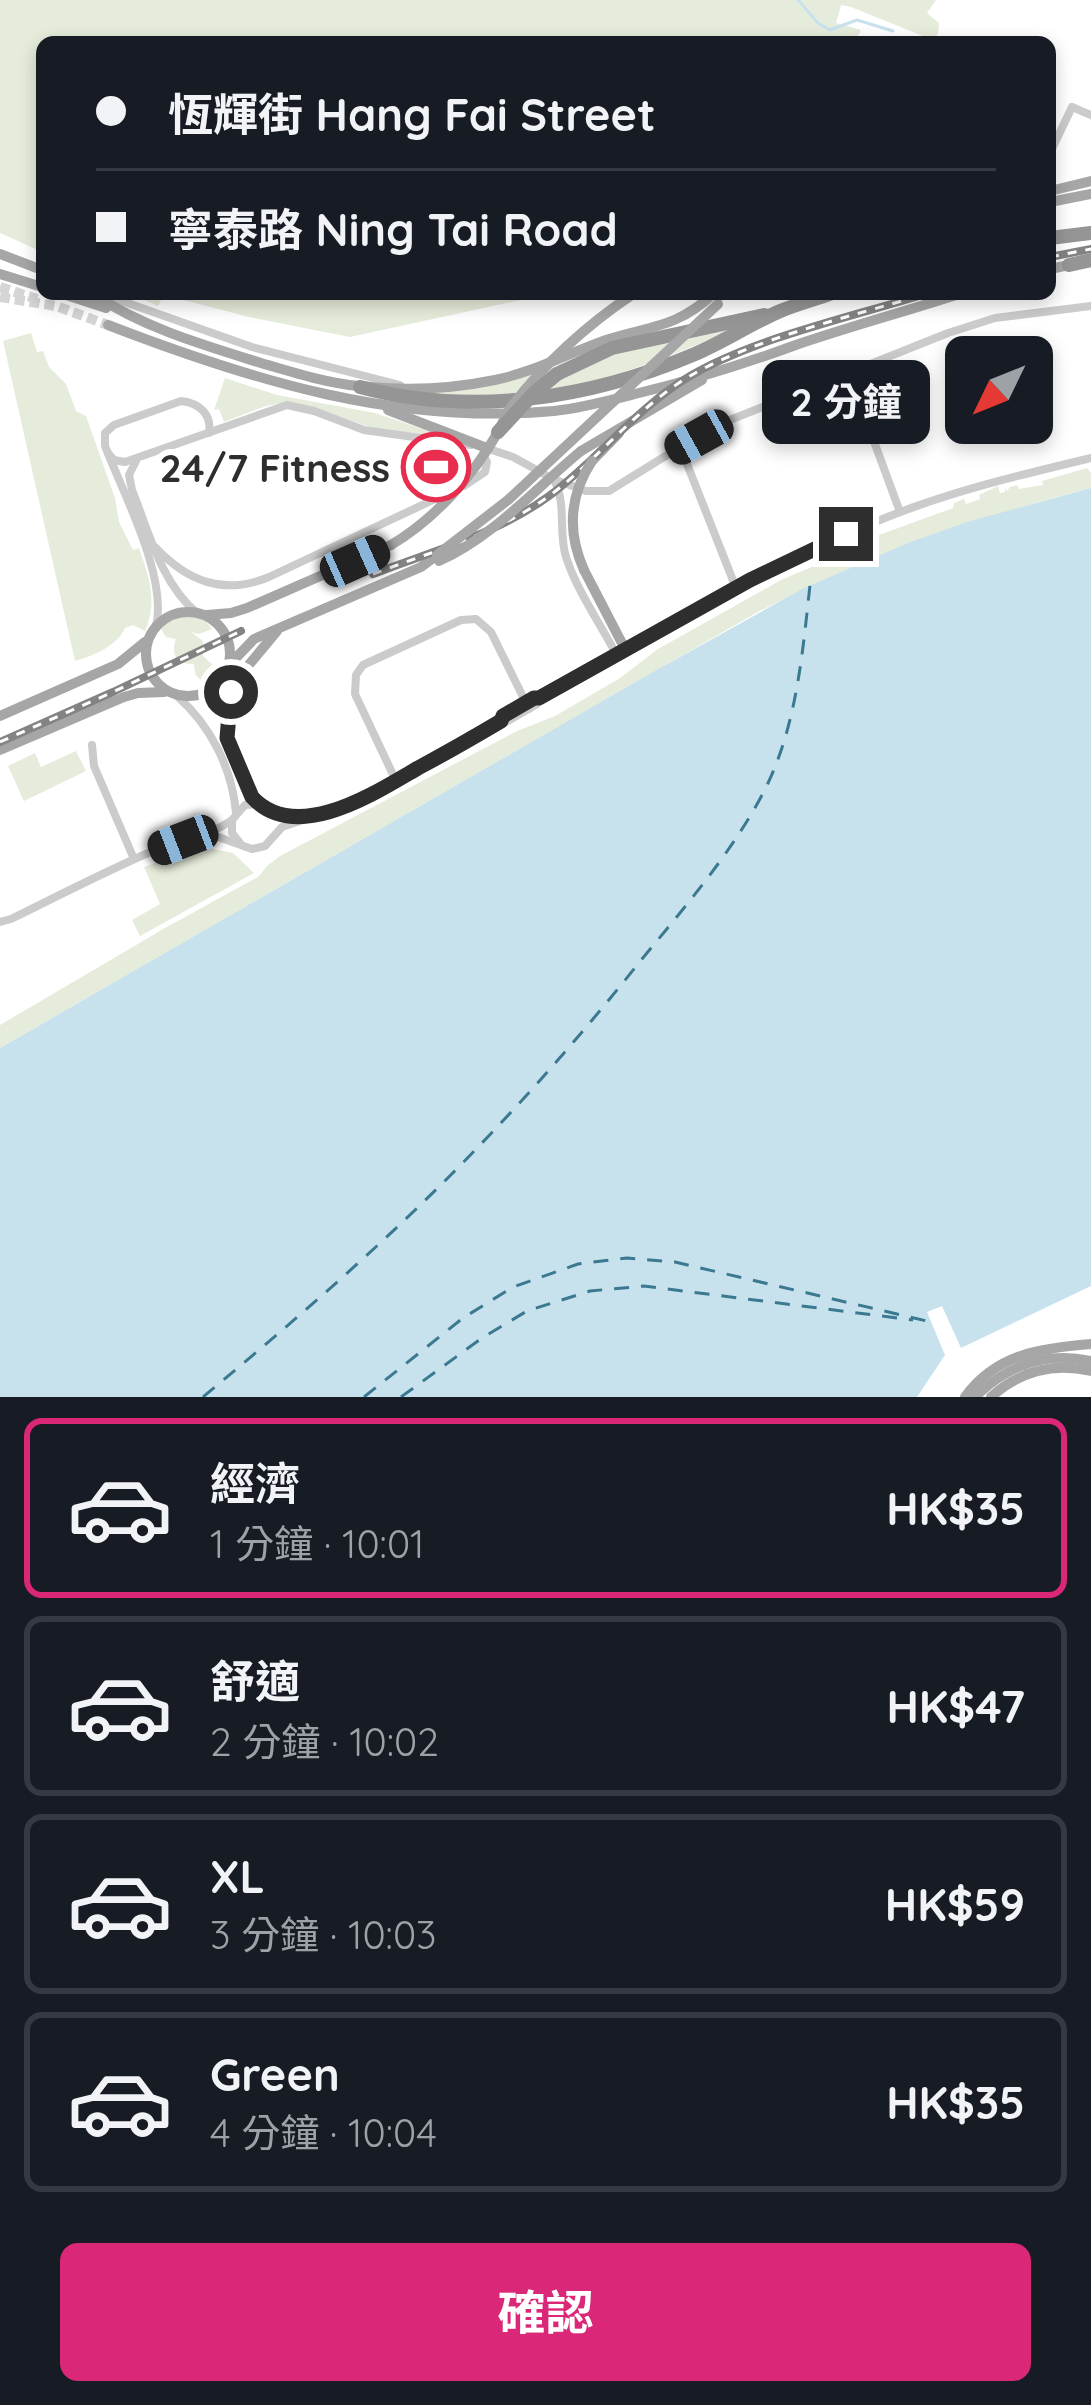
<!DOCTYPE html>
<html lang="zh-TW">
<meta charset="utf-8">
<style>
body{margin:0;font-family:Quicksand,"Noto Sans TC",sans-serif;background:#242831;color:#f1f3f6;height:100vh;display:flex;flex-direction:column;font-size:45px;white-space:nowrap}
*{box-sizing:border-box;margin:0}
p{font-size:39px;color:#9ea1a6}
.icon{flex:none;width:66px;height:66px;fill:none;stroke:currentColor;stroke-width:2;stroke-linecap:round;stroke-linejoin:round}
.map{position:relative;height:1397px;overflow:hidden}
.panel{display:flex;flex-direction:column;background:#171b24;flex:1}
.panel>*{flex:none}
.top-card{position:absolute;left:36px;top:36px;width:1020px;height:264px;border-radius:18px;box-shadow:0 6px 18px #0003;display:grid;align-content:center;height:264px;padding:0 60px;background:#171b24}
.needle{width:78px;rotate:227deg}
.buttons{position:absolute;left:945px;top:336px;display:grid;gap:24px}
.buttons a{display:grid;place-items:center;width:108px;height:108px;border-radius:18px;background:#171b24;box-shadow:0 6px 18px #0003;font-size:60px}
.end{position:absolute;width:54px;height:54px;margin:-27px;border:15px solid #2e2e2e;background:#fff;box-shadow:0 0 0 6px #fff}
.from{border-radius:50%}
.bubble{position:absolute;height:84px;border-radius:18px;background:#171b24;box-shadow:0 6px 18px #0003;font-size:39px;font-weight:700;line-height:84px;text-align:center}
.car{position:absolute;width:36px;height:72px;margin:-36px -18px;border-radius:15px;box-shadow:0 0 9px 3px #0007;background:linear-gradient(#222 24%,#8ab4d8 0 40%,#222 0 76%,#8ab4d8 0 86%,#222 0)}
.top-card b{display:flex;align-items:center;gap:42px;height:114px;font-size:45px}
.top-card b+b{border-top:3px solid #363941}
.top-card i{width:30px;height:30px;background:#f1f3f6}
ul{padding:21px 0 0;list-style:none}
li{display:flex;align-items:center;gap:36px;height:180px;margin:0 24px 18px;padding:0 36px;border:6px solid #363941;border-radius:18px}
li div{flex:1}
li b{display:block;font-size:45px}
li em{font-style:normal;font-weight:700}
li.selected{border-color:#db2777}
li>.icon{width:108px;height:108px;stroke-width:1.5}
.button{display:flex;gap:24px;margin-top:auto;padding:24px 60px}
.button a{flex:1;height:138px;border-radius:18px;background:#db2777;color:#fff;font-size:48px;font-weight:700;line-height:138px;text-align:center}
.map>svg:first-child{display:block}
</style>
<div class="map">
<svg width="1091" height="1397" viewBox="0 0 1091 1397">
<rect width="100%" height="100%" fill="#fff"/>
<!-- green -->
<g fill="#e6ecdb">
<path d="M0,0H936L927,13L939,23L938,34L933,40L851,7L841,5L836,23L861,30L855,42H42V252L0,233Z"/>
<path d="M131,294H548L350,337L249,317L164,295L158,306Z"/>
<path d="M725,329L727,332C661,361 593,386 521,395C490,398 458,394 427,394L513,380L573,359Z"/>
<path d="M31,333L37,352L43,351L49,367L66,384L76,411L86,416L115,498L119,522L133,550L139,548C149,577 158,601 145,631L133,625L125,628C117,646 93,656 75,661L3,341Z"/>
<path d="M225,378L277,395L375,413L450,438L370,427L304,405L283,403L266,406L224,422L219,409L214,410Z"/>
<path d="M1087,468L1091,473V488C974,518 863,557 756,613L0,1048V1025L165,928L258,877L268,865L280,856L517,731L555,716L620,678L658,649L781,580L847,552L871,538L870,533L876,531L879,535L953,508L954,503L964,499L966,504L980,499L979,495L998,486L1000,493L1005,492V488L1007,491L1010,487L1017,485L1019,489L1043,485L1042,481Z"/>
<path d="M188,614L203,618L212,629L199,634L191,632L203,641V656L213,665V671L202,682L195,674L194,664C177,665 170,654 176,639L166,637L161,629L165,623Z"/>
<path d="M76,751L86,771L24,801L8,766L35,753L41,767Z"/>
<path d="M204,847L233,853L254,873L140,936L132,920L160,904L144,867L186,851Z"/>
</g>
<!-- water -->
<path fill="#c7e2ec" d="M1091,488V1286L961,1348L942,1306L927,1312L945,1355L917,1397H0V1048L653,672L802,589L908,543L967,522Z"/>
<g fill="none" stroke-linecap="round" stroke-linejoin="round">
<!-- stream -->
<path stroke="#c7e2ec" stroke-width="3" d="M798,0L818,23L830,30L857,20L893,31"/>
<!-- ferry -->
<g stroke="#3b7991" stroke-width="3" stroke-dasharray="15 12" stroke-linecap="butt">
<path d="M203,1397C299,1317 394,1235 480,1145C537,1086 591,1023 642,959C684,908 729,856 761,797C796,732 802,658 810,585"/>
<path d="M364,1397L463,1318L513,1287L578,1264L627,1258L675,1262L931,1322"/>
<path d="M401,1397L482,1338L527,1311L590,1291L644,1286L913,1320"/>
</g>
<!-- major-tunnel -->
<g stroke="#d5d5d5" stroke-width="10" stroke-dasharray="10 5" stroke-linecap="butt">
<path d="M0,287L37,299"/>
<path d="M0,297L56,306L108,325"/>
</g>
<!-- minor -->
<g stroke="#cbcbcb" stroke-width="8">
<path d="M1050,158L1051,151L1072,107L1091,115"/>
<path d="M102,294L252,347L400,385"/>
<path d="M831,383L847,385L858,398L900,512"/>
<path d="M858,397L861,377L869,367"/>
<path d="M694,443L688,452L687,464L736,588"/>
<path d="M486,448L513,457L553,479L586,491H609L672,452L730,420L948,333L995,318L1091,306"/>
<path d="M108,453L114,460L125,462L287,405L314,411L364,430L471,445"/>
<path d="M136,461L129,475L132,490C149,532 161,583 197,613"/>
<path d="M554,480C567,504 558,531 566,557C577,591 600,623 616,654"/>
<path d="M464,486L485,472L487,462L483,454"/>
<path d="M155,547C187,581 223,596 269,577L450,492"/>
<path d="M156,626C168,577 123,493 105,446V433L114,425L181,401C199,403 212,414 209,433"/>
<path d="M223,680C218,716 233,776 258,804"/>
<path d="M177,696C211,726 232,768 236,813"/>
<path d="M501,721L503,716L528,701"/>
<path d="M92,745L94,766L134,859"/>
<path d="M396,781L355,694L356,675L363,665L461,620L476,619L491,632L529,709"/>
<path d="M210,834L252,849L265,846L282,827L363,800L501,721L506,722L537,704L540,698C650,635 761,567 880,520C948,492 1020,475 1091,458"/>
<path d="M240,843L232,833V820L245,805L258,804L281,813L308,815"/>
<path d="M0,922L11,919C56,897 100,874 146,854C176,841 206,838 232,820"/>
</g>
<!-- major -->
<g stroke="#a6a6a6" stroke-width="10">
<path d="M1050,191L1091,181"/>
<path d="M1050,202L1091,194"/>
<path d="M0,254L42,270"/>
<path d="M1050,269L1069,265"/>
<path d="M0,274L42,287"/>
<path d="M63,294L106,308"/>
<path d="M93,294C144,328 203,345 261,363C292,372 326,383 359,386C403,391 451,389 495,380C534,372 569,353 606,340C649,326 677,328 713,294"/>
<path d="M108,325C253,381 397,425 554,411C582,408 608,401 635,394C689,381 741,365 793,346C848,327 904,312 959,294"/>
<path d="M388,410L484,447"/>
<path d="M581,451L702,380"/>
<path d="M592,461L619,433"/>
<path d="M584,570L625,649"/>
<circle cx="188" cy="654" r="42"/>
<path d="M207,615L231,613L247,608L391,545"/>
<path d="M232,662L254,639L421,567L437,555"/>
<path d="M0,716L118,664L145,642"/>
<path d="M228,738L229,702L237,679L277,631"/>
<path d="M0,750L124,697L138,693L164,692"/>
<path d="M965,1397C996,1354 1041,1348 1091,1344"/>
<path d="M975,1397C1008,1365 1045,1351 1091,1361"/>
<path d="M991,1397C1020,1371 1053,1362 1091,1371"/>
</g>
<!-- highway -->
<g stroke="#959595" stroke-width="14">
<path d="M1050,238L1091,233"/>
<path d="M1069,265L1091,260"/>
<path d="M557,374L612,348L764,315"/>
<path d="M360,387C472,417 589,399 695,354C723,342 749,325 778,312C794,305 813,300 830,294"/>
</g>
<defs>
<g id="rail">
<path d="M1050,257L1091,249"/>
<path d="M373,574C433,551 497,534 549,496C599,459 636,408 690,376C755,338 851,317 925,294"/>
<path d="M0,742L113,692L241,631"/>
</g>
</defs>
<!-- rail casing -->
<use href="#rail" stroke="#838383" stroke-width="8"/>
<!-- rail -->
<use href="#rail" stroke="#fff" stroke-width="3" stroke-dasharray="9" stroke-linecap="butt"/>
<!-- major-bridge -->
<g stroke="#a6a6a6" stroke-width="10">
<path d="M391,545C435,519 473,476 498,432C503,423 505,415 511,407C545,363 587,325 633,294"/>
<path d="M437,555L508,500L718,304"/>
<path d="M439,561C493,537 536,488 581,451"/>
<path d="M584,570C567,532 569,496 592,461"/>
</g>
<!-- highway-bridge -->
<path stroke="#959595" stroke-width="14" d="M498,432L534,393L557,374"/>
</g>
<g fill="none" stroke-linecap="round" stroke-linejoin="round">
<!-- route -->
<path stroke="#2e2e2e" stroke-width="15" d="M231,692L227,738L252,797C296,845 375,793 418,768C446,753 474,737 501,721L503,716L534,698H539L750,580L846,534"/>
</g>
<!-- icons -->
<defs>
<symbol id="stadium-ring" viewBox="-11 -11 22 22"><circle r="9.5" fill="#fff" stroke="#e82d4f" stroke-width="1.5"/><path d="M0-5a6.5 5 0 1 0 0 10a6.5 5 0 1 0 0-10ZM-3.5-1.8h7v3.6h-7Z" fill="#e82d4f"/></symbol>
</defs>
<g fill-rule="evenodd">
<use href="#stadium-ring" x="398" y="429" width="76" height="76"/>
</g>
<g text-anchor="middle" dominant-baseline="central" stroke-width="12" stroke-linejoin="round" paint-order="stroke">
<!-- poi labels -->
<g font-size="39" font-weight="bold" fill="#2e2e2e" stroke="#fff" text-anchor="end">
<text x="390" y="467">24/7 Fitness</text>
</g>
</g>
</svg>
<div class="buttons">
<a><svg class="needle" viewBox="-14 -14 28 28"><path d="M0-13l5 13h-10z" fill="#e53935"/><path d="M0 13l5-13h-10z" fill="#9ea1a6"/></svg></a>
</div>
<i class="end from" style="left:231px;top:692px"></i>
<i class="end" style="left:846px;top:534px"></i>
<div class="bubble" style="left:762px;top:360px;width:168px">2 分鐘</div>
<i class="car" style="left:699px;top:437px;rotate:241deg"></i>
<i class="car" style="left:355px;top:561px;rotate:66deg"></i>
<i class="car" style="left:183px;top:840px;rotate:249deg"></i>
<div class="top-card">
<b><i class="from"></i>恆輝街 Hang Fai Street</b>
<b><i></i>寧泰路 Ning Tai Road</b>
</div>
</div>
<section class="panel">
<ul>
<li class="selected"><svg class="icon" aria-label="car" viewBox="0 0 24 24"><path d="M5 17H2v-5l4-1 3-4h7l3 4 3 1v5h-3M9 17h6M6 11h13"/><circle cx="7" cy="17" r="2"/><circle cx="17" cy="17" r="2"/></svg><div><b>經濟</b><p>1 分鐘 · 10:01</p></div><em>HK$35</em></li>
<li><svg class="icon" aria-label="car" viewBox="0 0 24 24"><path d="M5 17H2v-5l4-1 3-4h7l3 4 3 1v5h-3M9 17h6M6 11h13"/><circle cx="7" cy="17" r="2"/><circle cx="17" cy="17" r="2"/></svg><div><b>舒適</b><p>2 分鐘 · 10:02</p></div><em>HK$47</em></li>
<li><svg class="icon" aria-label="car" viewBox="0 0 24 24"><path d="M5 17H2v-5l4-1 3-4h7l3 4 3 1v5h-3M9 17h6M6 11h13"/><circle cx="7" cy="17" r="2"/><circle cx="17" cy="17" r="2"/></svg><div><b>XL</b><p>3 分鐘 · 10:03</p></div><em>HK$59</em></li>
<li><svg class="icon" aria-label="car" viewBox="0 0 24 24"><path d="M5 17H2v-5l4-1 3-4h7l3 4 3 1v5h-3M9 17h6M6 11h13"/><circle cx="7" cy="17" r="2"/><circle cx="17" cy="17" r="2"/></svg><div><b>Green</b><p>4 分鐘 · 10:04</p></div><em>HK$35</em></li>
</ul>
<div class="button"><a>確認</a></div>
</section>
